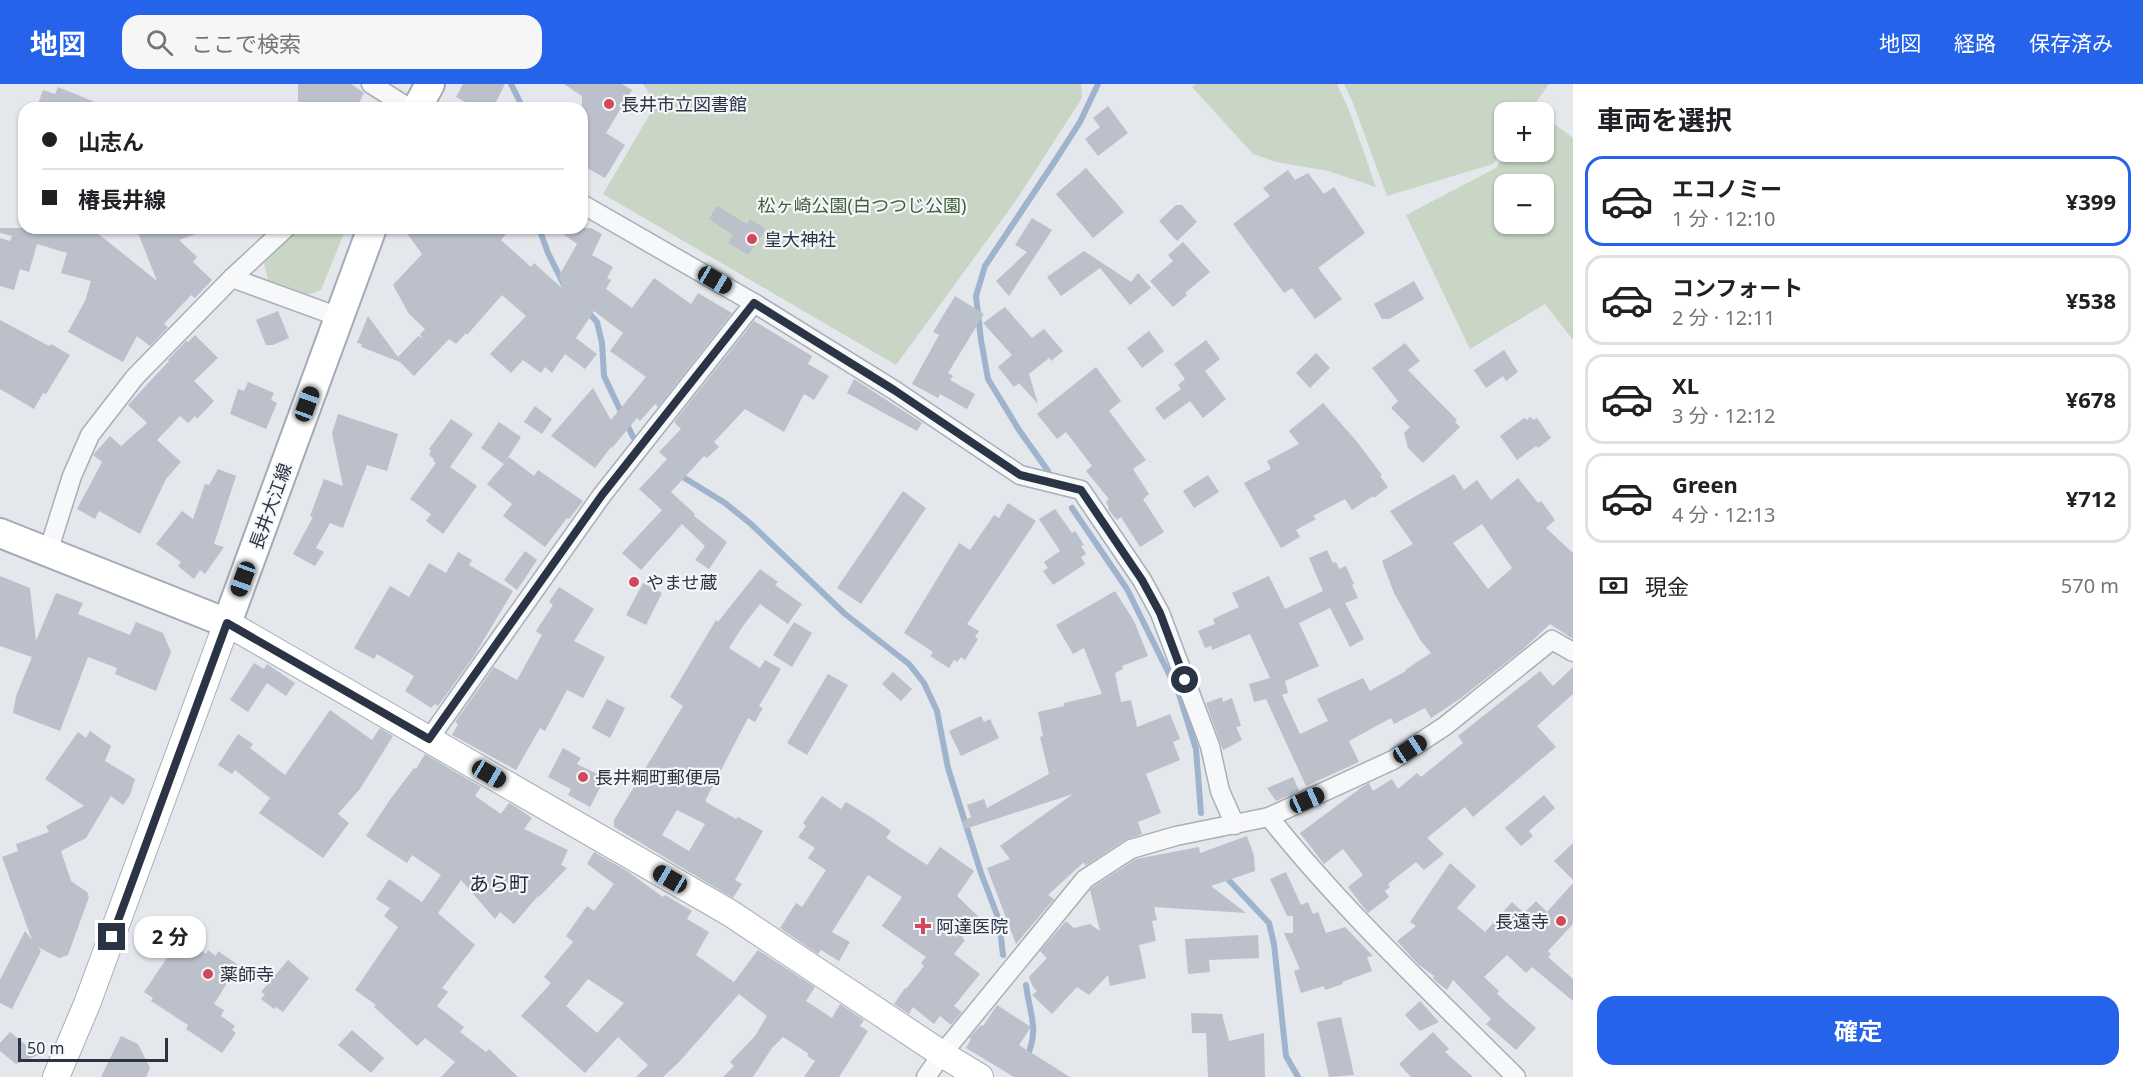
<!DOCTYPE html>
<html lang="ja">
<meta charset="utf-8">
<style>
body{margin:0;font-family:"Noto Sans","Noto Sans JP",sans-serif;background:#f6f6f6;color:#202124;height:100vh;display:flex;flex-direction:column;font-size:22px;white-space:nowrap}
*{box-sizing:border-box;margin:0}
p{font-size:20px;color:#757577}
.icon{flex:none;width:33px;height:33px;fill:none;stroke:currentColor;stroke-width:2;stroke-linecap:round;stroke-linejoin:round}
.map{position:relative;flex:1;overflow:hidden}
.details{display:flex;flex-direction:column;background:#fff;width:570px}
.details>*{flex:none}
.hud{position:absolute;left:18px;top:18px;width:570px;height:132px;border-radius:18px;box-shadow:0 2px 4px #0004;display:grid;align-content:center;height:132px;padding:0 24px;background:#fff}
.buttons{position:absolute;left:1494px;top:18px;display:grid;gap:12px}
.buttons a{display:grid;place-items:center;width:60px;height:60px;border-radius:12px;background:#fff;box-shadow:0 2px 4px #0004;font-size:30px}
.scale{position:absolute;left:18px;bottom:15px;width:150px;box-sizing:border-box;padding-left:6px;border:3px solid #2b3445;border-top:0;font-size:16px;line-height:21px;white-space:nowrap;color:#2b3445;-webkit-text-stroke:4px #f4f6f9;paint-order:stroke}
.end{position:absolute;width:27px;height:27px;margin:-14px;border:8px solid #2b3445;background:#fff;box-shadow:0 0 0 3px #fff}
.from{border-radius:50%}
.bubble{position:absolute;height:42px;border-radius:18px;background:#fff;box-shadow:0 2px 4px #0004;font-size:20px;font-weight:700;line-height:42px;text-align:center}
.car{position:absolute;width:18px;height:36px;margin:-18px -9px;border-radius:8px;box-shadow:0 0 4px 2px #0007;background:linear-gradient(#222 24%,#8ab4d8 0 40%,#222 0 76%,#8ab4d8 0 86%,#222 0)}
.hud b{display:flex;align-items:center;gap:21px;height:57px;font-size:22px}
.hud b+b{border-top:2px solid #e0e0e0}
.hud i{width:15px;height:15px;background:#202124}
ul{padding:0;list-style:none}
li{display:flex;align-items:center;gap:18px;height:90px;margin:0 12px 9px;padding:0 12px;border:3px solid #e0e0e0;border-radius:18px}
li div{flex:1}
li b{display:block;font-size:22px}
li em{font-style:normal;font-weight:700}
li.current{border-color:#2563eb}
li>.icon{width:54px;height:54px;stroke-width:1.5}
h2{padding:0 24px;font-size:27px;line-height:72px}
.pay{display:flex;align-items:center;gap:15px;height:66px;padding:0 24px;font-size:22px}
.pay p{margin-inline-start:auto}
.button{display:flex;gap:12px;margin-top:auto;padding:12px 24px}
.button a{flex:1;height:69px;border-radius:18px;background:#2563eb;color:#fff;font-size:24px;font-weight:700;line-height:69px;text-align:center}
header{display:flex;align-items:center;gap:36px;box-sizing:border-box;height:84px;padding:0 30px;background:#2563eb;color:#fff}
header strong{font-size:28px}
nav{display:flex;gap:33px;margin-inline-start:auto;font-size:21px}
.search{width:420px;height:54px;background:#f6f6f6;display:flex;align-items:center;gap:15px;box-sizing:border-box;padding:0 21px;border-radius:18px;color:#757577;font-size:22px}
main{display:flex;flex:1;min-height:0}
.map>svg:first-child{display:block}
</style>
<header>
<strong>地図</strong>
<div class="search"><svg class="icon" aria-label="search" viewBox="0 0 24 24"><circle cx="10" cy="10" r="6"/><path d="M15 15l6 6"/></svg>ここで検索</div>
<nav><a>地図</a><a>経路</a><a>保存済み</a></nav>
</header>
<main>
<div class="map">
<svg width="1573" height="993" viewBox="0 0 1573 993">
<rect width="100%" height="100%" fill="#e4e7ec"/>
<!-- green -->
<g fill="#c9d6c5" fill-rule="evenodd">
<path d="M643,0H1081L1082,14L1015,118L896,281L603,110L656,20Z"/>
<path d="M1195,0H1337L1349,26L1376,103L1328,87L1276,78L1253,70L1192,3Z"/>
<path d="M1344,0H1549L1529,28H1504V63L1493,80L1387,112L1353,19Z"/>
<path d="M1544,32L1573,54V256L1545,220L1470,265L1406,131L1496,84L1507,68H1544ZM1504,100H1544V140H1504Z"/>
<path d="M300,144H346L321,206L308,211L268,196L264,179Z"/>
</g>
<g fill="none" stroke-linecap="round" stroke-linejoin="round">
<!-- stream -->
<g stroke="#9fb4cc" stroke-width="6">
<path d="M511,0L523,24"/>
<path d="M539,144L548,169L565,203"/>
<path d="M586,226L597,238L602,259L604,292L633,353L639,358"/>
<path d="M1048,387L1019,346L988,295L981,256L976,212L985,182L1055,77L1080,38L1098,0"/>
<path d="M678,390L725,419L751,440L845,530L909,580L924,599L937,627L948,684L981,789L999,836L1003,871"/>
<path d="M1072,424L1127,505L1179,610L1196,665L1201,729"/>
<path d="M1224,791L1269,839L1274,860L1286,972L1298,993"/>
<path d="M1026,975C1040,945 1030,932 1026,901"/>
</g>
</g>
<!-- building -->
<g fill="#bbc0ca" fill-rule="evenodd">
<path d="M298,0H351L364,9L357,24H298Z"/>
<path d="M463,0H505L493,24H462L465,18L456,13Z"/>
<path d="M564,0H622L632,6L606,49L625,61L605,94L582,81V12Z"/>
<path d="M58,3L107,23V24H49L38,20L43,6L55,10Z"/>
<path d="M1108,22L1128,49L1098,72L1085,55L1100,43L1093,34Z"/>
<path d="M1086,84L1124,128L1093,154L1056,110Z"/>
<path d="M1288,86L1295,96L1308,89L1324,110L1334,103L1365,149L1318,184L1342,215L1315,235L1292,204L1284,209L1233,140L1270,112L1263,104Z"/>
<path d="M1176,121H1182L1197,138L1177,157L1159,137Z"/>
<path d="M717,122L747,140L750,135L766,145L748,171L728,159L733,151L709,135Z"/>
<path d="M1032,134L1052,146L1009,212L996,197L1027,168L1015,161Z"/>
<path d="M0,144H91L157,197L136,144H206L207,146L179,156L197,173L193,178L212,196L195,214L191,211L164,240L168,243L150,262L137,252L123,278L68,248L85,217L91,197L61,189L67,169L37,160L29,188L20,185L14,206L0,202V154L10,157L12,152L0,149Z"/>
<path d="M403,144H511L501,156L531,183L534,179L563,205L559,192L577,160L555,144H591L602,150L592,171L613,183L607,194L611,196L606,205L632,224L654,194L691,220L698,209L732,229L658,323L655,320L640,337L637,334L612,364L611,363L595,384L551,352L593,304L611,336L646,293L610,267L623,249L594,227L576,254L597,270L585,285L565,270L552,289L545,283L541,289L523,276L511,289L490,270L526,232L502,211L467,251L466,249L456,260L449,255L414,292L400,278L361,263L362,260L357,259L368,232L398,273L418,252L422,254L420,250L425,245L409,230L393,201L422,170Z"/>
<path d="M1183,158L1210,188L1185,209L1187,211L1173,223L1150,197L1173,177L1168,171Z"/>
<path d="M1084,167L1131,198L1138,189L1151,204L1130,221L1100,184L1061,212L1047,193Z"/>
<path d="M1414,197L1424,215L1389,235H1382L1374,220Z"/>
<path d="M955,212L984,230L948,289L953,292L950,296L975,310L967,325L940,310L938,314L912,300L939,251L933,248Z"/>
<path d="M1005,223L1032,254L1044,245L1063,267L1051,277L1049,274L1029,290L1038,320L1019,299L1014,303L998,283L1012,271L983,239Z"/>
<path d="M278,227L289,254L273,261H266L256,236Z"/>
<path d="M0,236L49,262L51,260L70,271L46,310L43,309L34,325L0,305Z"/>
<path d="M754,237L812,272L808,280L829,292L814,316L804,310L784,348L745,325L714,358L719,363L707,374L704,372L671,408L695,430L694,432L727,458L709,485L695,476L705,462L682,440L641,486L622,469L662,426L639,405L667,375L659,368L681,345L674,338Z"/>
<path d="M1149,247L1164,267L1142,284L1127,264Z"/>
<path d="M195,251L218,274L194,297L214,317L197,335L195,332L188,339L180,332L157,356L181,378L166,395L140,450L99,427L95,435L77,425L102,378L93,371L110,352L121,362L147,339L128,321L169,277L168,276L186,257L188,258Z"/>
<path d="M1206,256L1220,275L1205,287L1226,315L1203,334L1190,317L1164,336L1155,324L1181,305L1178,301L1185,295L1174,280Z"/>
<path d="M1405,259L1420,277L1408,286L1457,336L1455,338L1460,343L1423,379L1408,364L1404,349L1410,343L1391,324L1398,317L1372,284Z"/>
<path d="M1504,266L1518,288L1506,297L1503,292L1486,304L1474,286Z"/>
<path d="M1316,269L1330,284L1310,304L1296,289Z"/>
<path d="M1096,283L1121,317L1109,327L1146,376L1133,385L1149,410L1143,415L1164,448L1140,463L1121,433L1117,436L1108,425L1109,423L1106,418L1109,415L1086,387L1092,382L1066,348L1057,355L1037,330Z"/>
<path d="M854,295L922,339L917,347L847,309Z"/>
<path d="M248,298L274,309L271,316L277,319L266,345L230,330L238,305L244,307Z"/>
<path d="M1323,319L1358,359L1382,391L1380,392L1388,403L1374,414L1373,412L1352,426L1345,415L1313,432L1316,435L1296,446L1300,453L1281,464L1244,399L1271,385L1267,377L1299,360L1289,347Z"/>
<path d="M535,322L552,335L542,350L524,338Z"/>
<path d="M338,330L398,350L387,387L367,381L343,444L330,439L316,464L324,468L315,482L293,470L313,433L310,432L324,395L343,402L332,349Z"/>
<path d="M1530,333L1534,336L1537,334L1551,354L1538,364L1536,362L1517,376L1500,352L1524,334L1527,336Z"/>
<path d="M451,335L473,350L450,383L477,402L443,450L426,437L431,430L410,415L436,379L433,377L434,375L429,371L431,367L429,365Z"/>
<path d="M499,338L521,353L505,378L509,373L534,392L538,386L583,417L569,435L567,434L545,463L503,432L512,420L487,400L504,380L481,364Z"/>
<path d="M218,385L236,392L214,460L224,463L205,490L200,486L194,495L178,482L181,478L156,460L182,427L193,435L205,400L209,401Z"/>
<path d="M1454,390L1464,406L1477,396L1491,416L1518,394L1538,419L1541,417L1555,436L1546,444L1573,469V555L1550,540L1522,566L1461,614L1431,634L1425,624L1394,640L1391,634L1349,657L1359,678L1306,702L1266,615L1254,618L1249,600L1270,594L1250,550L1212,566L1211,562L1205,564L1198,547L1215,540L1213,535L1239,523L1232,509L1269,492L1285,525L1323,507L1309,474L1327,466L1333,479L1336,478L1339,485L1346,482L1354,500L1352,501L1358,514L1345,519L1364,555L1350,563L1330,524L1299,539L1319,582L1285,597L1288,609L1282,611L1300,650L1328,637L1317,615L1363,594L1370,607L1406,587L1405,586L1431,569L1421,557L1394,509L1382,477L1413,460L1390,427ZM1482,440L1512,484L1488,505L1453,459Z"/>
<path d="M1208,391L1219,408L1194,424L1183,407Z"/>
<path d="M903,407L926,424L861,520L837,504Z"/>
<path d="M1008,419L1036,437L967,540L979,547L975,553L978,555L965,576L961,573L957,578L954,576L949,584L930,572L933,568L904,549L959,459L970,466L994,431L999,434Z"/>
<path d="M1055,425L1072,449L1075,447L1084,461L1081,462L1086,470L1081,473L1085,480L1053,501L1043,487L1048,484L1044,478L1060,467L1039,435Z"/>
<path d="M525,467L537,476L517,506L504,496Z"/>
<path d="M458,468L472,476L469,481L513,507L474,572L438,622L435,620L431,624L405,607L414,592L377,570L374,575L354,564L390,502L409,513L429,479L446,489Z"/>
<path d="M760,485L778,498L775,501L802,520L788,540L760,520L743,542L729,564L760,584L765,576L781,585L759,622L763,624L755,638L748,634L706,715V718L736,735L738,733L763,747L735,796L742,800L733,814L614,743V736L683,622L670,613L716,536L718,538ZM677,726L705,740L689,767L662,751Z"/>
<path d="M0,492L30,504L36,557L56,509L83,519L78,530L130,551L136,538L163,549L171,568L156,607L115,590L117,584L88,573L60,647L13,629L16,612L32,573L0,562Z"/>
<path d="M643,499L662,509L646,541L626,531Z"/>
<path d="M559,503L594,525L574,557L605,573L583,614L567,606L545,647L540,644L516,686L452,651L458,640L455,638L494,583L517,596L542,551L536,547L553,521L549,518Z"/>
<path d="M1115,507L1134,537L1148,572L1122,582L1123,585L1115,589L1121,618L1131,616L1137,643L1170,630L1180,655L1173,658L1180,676L1146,690L1161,729L1138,738L1142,750L1125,756L1085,782L1084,778L1048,811L1054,815L1016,860L987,784L1010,775L1000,762L1073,710L965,745L962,738L971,733L967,721L984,715L987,724L1049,690L1040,653L1043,652L1038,628L1064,622V619L1102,610L1084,564L1073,570L1056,541Z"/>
<path d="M794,538L812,549L792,583L773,571Z"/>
<path d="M254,579L264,585L267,580L295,599L286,612L267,599L248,628L230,616Z"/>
<path d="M1573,583V610L1537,642L1556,663L1473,733L1465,723L1427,754L1444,770L1424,786L1416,778L1388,800L1390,803L1385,807L1389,813L1368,829L1348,803L1363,791L1343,765L1324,780L1300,749L1362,703L1369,699L1373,707L1392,695L1398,705L1417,689L1421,693L1463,659L1458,652L1540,587L1553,602Z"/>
<path d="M893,588L912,605L901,617L882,600Z"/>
<path d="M828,590L848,601L807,671L787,659Z"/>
<path d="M1222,613L1223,618L1232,614L1241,642L1236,643L1242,656L1223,666L1206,619Z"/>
<path d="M607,615L625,624L610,654L592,644Z"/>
<path d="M330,626L372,656L380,644L393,652L360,705L338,730L349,739L323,774L259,729L270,714L235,686L232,690L218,681L238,650L253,660L250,664L285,691Z"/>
<path d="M981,632L984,638L990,635L999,654L961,672L949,647Z"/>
<path d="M90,647L111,662L105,677L135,695L130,711L123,721L111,712L86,754L61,767L71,797L87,808L89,813L68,871L59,874L38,863L41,867L12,925L0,919V896L25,847L32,856L2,773L18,767L16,760L49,748L46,742L84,722L45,695L78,648L86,654Z"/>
<path d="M563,664L581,674L577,680L605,694L590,723L568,711L571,705L548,693Z"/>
<path d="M425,670L481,703L475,712L501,730L509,719L516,723L532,734L524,745L568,766L561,781L567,784L539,813L538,812L514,840L500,828L495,835L461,796L438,829L475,861L442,904L448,908L437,922L464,943L460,948L486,968L489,965L518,993H441L455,978L425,954L417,962L374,923L376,921L355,906L398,843L384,832L390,824L376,815L389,795L422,818L441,791L412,771L407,779L366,752L389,717L414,684L416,685Z"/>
<path d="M1293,693L1299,707L1276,717L1267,704Z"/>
<path d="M1544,711L1555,724L1529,747L1533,752L1521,762L1505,744Z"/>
<path d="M822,712L841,725L846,718L874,735L891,747L886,754L927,781L940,763L974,787L957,812L980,834L962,854L965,856L954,870L980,890L954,922L962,928L951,941L940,932L934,940L913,923L909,930L894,920L905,904L906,905L924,882L921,879L926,873L882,842L902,813L868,791L832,848L850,858L839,877L821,866L818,870L780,844L796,819L802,823L826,786L808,774L815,764L798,753L806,742L803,739Z"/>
<path d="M1247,752L1254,772L1255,787L1211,802L1246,829L1154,823L1157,836L1152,837L1156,857L1139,861L1146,894L1110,902L1108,891L1089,911L1077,903L1052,930L1032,911L1037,907L1033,903L1029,893L1047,874L1040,867L1066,837L1074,844L1090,840L1100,847L1090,806L1093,803L1136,775L1199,763L1200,769Z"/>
<path d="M1573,759V796L1554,777Z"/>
<path d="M594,768L627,787L663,813L665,811L692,827L687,835L709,848L696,871L734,898L758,866L815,903L806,917L832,934L840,920L864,936L860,942L868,947L839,993H804L815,977L807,972L809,970L783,953L772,964L753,993H723L734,982L730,978L755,952L767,932L739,910L679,978L663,993H636L648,981L618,953L585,989L521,932L551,899L544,893L573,858L566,852L587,822L594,827L614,800L587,780ZM588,895L624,919L597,949L566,922Z"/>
<path d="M1450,779L1476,802L1457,824L1485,848L1512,818L1524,829L1536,817L1547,828L1573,799V840L1548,867L1551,870L1548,873L1573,895V917L1532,883L1526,889L1507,871L1484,893L1499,907L1497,910L1536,944L1516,966L1486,940L1491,935L1453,896L1447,906L1438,899L1433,894L1434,892L1418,880L1397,857L1416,842L1410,838Z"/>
<path d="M1286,788L1301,821L1308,818L1313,830L1318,828L1326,849L1345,843L1373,872L1367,873L1372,887L1342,898L1343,900L1325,906L1324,902L1301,909L1294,887L1300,885L1284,849H1293V832H1287L1270,795Z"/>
<path d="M1258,851L1259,874L1209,876L1210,888L1188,890L1185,855Z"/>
<path d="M177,859L193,870L197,864L206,870L208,866L216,872L218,867L238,881L214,920L224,926L221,932L235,942L232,946L236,949L222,969L186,945L188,941L151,917L153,914L144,908Z"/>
<path d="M288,876L309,894L283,928L276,923L274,925L261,915L265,910L261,908Z"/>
<path d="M1420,917L1439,938L1420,947L1405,931Z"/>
<path d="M997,921L1031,943L1019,961L1070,993H1014L966,964L971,955L969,954L981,941L983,942Z"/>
<path d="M1191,929L1222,930L1229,957L1264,949L1265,993H1208L1206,949H1192Z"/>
<path d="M1341,933L1354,991L1329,993L1317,938Z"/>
<path d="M352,946L384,974L371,989L338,961Z"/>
<path d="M10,948L38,971L16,980L0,967V959Z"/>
<path d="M1433,948L1449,965L1445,968L1473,993H1411L1399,980Z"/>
<path d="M121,952L138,960L150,984L146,993H101Z"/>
</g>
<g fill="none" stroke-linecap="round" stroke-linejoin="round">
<defs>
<g id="street">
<path d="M371,0L409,24"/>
<path d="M582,120L754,219L894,306L1020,391L1081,406L1142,496L1160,529L1210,662L1220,707L1235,741"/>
<path d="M232,194L286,144"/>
<path d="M48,468L72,392L90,351L135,293L232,194L339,233"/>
<path d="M429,655L602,411L754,219"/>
<path d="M1269,733C1343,826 1432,909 1516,993"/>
<path d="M926,993L942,970L1085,795L1131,765L1176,752L1269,733L1393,676L1445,642L1552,556L1573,568"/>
</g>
<path id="secondary" d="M56,993L87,920L227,539L730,829L942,970L980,993"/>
<g id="primary">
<path d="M417,24L430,0"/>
<path d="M0,449L227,539L372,144"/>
</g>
</defs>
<!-- street casing -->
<use href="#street" stroke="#a9aeb7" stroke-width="21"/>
<!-- secondary casing -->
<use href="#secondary" stroke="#a9aeb7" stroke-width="28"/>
<!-- primary casing -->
<use href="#primary" stroke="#a3abb8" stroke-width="32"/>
<!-- street -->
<use href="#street" stroke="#f7f8fa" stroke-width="18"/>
<!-- secondary -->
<use href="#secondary" stroke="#fff" stroke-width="26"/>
<!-- primary -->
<use href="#primary" stroke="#fff" stroke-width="28"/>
</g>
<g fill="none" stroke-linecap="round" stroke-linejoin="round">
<!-- route -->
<path stroke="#2b3445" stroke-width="8" d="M112,853L227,539L429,655L602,411L754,219L894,306L1020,391L1081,406L1142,496L1160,529L1185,596"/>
</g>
<!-- markers -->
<g fill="#d1495b" stroke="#f4f6f9" stroke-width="2">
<circle cx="609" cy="20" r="6"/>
<circle cx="752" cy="155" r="6"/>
<circle cx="634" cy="498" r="6"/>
<circle cx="583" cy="693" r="6"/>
<circle cx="1561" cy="837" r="6"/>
<path d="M920 833h6v6h6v6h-6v6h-6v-6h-6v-6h6z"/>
<circle cx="208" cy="890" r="6"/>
</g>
<g text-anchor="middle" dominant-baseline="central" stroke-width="4.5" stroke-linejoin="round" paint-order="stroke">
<!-- poi labels -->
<g font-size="18" fill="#2b3445" stroke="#f4f6f9" text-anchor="start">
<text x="621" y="20">長井市立図書館</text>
<text x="764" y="155">皇大神社</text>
<text x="646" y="498">やませ蔵</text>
<text x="595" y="693">長井粡町郵便局</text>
<text x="1549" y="837" text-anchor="end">長遠寺</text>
<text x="936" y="842">阿達医院</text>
<text x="220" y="890">薬師寺</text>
</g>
<!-- park labels -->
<g font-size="18" fill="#3f6138" stroke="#f4f6f9">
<text x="862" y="121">松ヶ崎公園(白つつじ公園)</text>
</g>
<!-- street labels -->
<g font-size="18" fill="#2b3445" stroke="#f4f6f9">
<text transform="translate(270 422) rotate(-70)">長井大江線</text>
</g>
<!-- neighbourhood labels -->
<g font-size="20" fill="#1d2536" stroke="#f4f6f9">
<text x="499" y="799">あら町</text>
</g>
</g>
</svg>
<div class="buttons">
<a>+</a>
<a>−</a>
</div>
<div class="scale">50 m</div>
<i class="end from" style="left:1185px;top:596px"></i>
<i class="end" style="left:112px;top:853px"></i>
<div class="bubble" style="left:134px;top:832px;width:72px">2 分</div>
<i class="car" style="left:715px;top:196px;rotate:120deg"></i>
<i class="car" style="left:307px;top:320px;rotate:20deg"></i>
<i class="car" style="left:243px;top:495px;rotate:200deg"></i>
<i class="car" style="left:1410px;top:665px;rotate:57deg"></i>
<i class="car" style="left:489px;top:690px;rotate:120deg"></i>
<i class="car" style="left:1307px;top:716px;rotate:66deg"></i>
<i class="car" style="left:670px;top:795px;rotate:300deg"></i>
<div class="hud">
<b><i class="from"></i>山志ん</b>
<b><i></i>椿長井線</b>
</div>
</div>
<section class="details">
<h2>車両を選択</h2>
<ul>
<li class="current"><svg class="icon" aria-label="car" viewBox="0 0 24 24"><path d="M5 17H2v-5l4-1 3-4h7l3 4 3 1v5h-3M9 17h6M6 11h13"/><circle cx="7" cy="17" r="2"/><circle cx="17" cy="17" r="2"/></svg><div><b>エコノミー</b><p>1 分 · 12:10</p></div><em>¥399</em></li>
<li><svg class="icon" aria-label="car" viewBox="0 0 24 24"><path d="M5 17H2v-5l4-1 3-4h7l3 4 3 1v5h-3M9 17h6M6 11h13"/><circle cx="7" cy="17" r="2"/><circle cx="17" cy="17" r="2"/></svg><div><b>コンフォート</b><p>2 分 · 12:11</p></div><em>¥538</em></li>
<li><svg class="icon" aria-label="car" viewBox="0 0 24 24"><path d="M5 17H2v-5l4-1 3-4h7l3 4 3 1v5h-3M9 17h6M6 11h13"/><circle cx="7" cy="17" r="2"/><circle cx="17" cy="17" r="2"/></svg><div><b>XL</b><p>3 分 · 12:12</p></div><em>¥678</em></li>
<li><svg class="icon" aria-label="car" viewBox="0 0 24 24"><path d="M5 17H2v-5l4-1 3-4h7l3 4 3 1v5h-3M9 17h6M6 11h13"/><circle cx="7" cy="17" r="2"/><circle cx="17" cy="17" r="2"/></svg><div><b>Green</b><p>4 分 · 12:13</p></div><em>¥712</em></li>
</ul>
<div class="pay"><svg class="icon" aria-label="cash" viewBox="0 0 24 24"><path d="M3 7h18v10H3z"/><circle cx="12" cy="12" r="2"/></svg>現金<p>570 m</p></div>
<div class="button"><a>確定</a></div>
</section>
</main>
